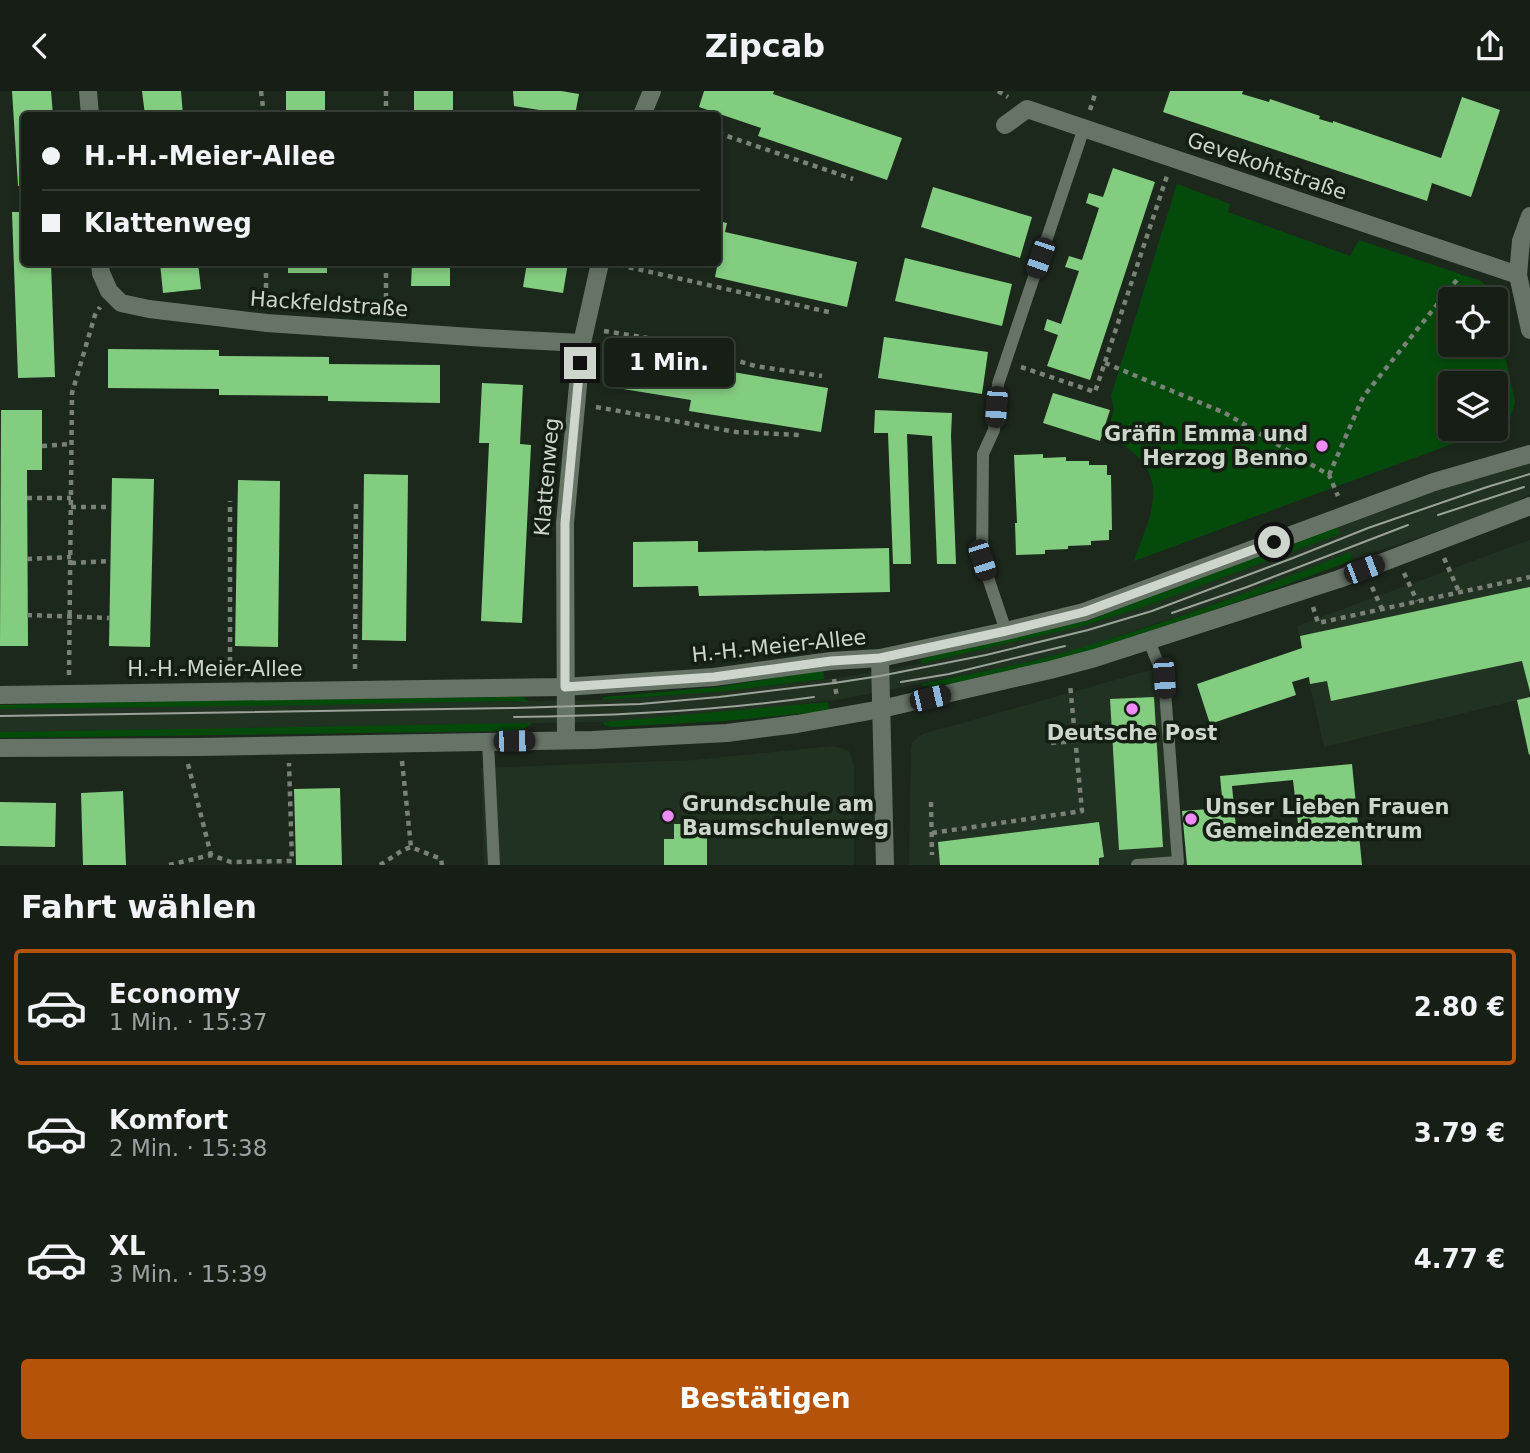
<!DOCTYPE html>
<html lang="de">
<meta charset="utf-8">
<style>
body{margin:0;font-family:"DejaVu Sans",sans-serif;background:#232b23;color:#f1f3f6;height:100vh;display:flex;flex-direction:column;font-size:26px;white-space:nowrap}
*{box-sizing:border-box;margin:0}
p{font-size:23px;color:#9ea2a1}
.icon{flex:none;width:38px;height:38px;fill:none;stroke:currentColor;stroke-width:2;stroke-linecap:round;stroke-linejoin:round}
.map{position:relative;height:774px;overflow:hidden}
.sheet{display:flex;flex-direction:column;background:#161e16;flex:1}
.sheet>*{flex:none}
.hud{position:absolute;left:21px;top:21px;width:700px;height:154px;border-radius:7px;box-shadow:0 4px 10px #0003,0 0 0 2px #353c35;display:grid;align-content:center;height:154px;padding:0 21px;background:#161e16}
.buttons{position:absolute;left:1438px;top:196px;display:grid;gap:14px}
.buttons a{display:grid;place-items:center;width:70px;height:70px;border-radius:7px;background:#161e16;box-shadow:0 4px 10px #0003,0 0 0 2px #353c35;font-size:35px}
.end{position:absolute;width:32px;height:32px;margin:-16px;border:9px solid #ced5cd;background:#111;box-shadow:0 0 0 4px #111}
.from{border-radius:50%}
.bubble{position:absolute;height:49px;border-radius:7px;background:#161e16;box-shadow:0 4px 10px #0003,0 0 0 2px #353c35;font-size:23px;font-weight:700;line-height:49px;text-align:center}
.car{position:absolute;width:21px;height:42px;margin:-21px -10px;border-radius:9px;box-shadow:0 0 5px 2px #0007;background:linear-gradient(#222 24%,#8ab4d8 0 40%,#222 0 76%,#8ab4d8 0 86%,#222 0)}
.hud b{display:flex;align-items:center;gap:24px;height:66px;font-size:26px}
.hud b+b{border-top:2px solid #353c35}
.hud i{width:18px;height:18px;background:#f1f3f6}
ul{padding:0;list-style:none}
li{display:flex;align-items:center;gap:21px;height:116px;margin:0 14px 10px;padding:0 7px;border:4px solid transparent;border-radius:7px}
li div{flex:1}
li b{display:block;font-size:26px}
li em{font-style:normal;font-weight:700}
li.current{border-color:#b45309}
li>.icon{width:63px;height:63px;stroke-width:1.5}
h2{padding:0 21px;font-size:32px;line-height:84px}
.cta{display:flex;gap:14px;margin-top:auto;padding:14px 21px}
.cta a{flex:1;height:80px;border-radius:7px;background:#b45309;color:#fff;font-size:28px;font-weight:700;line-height:80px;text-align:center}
header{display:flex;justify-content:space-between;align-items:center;height:91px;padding:0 21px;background:#161e16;font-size:32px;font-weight:700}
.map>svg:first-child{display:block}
</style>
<header><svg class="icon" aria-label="back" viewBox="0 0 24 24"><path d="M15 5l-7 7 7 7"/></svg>Zipcab<svg class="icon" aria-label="share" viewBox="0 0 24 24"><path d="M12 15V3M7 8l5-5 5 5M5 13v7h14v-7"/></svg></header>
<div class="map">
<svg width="1530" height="774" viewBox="0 0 1530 774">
<rect width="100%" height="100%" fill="#1d281d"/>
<!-- built -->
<g fill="#223222">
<path d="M1530,372V403L1500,418L1353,469L1349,462L1267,495L1092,554L1018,573L842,608L723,623L603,631L0,641V618L602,609L718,601L838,587L920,573L1087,534L1149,514L1340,443L1337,435L1461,388Z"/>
<path d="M1530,449V606L1324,656L1297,535Z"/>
<path d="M1158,577L1172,774H909L911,659L912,652L917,647L923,643Z"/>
<path d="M833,655L849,660L854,674V774H484L481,677L695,669Z"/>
</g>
<!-- green -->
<g fill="#044b0b">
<path d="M1177,93L1230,113L1228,121L1350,165L1359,149L1481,190L1491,199L1493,208H1451V254H1496V222L1515,311L1509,332L1496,336V292H1451V338H1493L1134,470C1145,436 1169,397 1138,366C1129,357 1117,350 1107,343L1114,318L1111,305Z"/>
<path d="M1337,435L1340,443L1149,514L1087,534L920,573L922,568L928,566L1086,530Z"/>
<path d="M1350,461L1353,469L1269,500L1093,560L1020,578L937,596L922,595L921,593C979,581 1037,571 1093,553C1180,527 1265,496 1350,461Z"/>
<path d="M823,579L824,588L718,601L602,609L604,606L717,596Z"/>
<path d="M514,606H523L529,611L514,610L314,614L0,618V614L160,610Z"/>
<path d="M828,611L829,620L724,630L612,636L604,634L603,631Z"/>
<path d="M532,632L526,637L515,640L0,647V641Z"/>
</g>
<!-- building -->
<g fill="#83cd81" fill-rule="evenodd">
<path d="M12,0H51L53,24H24V95H18Z"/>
<path d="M142,0H181L183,24H145Z"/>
<rect x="286" y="0" width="39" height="24"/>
<rect x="414" y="0" width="39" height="24"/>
<path d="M513,0H561L579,3L575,24H551L552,21L514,15Z"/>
<path d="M704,0H774L773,3L902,47L887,89L758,45L761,37L699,16Z"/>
<path d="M1170,0H1243L1242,3L1269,11L1270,8L1320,25L1319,28L1333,32V30L1441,67L1462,6L1500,19L1471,106L1432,92L1427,110L1163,21Z"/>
<path d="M1113,77L1155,91L1090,289L1047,275L1058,244L1044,239L1047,228L1061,233L1079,180L1065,176L1069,165L1082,169L1099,117L1086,112L1089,102L1103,106Z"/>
<path d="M933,96L1032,126L1020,167L921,136Z"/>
<path d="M12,121H24V172H51L55,286L18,287Z"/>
<path d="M718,130L727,132L725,141L857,171L847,216L715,186L717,176L703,173L718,172Z"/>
<path d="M905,167L1012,193L1002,235L895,210Z"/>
<path d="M160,172H198L201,198L163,202Z"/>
<rect x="288" y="172" width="39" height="10"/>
<path d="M412,172H450V195H411Z"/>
<path d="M527,172H568L563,202L523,196Z"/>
<path d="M884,246L988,261L982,303L878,287Z"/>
<path d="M630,255L698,265L697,275L828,297L821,341L689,320L691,309L623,298Z"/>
<path d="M108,258L219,259V265L329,266V273L440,274V312L328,310V305L219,304V298L108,297Z"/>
<path d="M482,292L523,294L520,353L531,354L522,532L481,530L489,352H479Z"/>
<path d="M1053,302L1110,319L1100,350L1043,332Z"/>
<path d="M1,319H42V379H27L28,555H0Z"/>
<path d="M875,319L952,322L951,345L956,473H937L932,345L907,343L911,473H893L888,342H874Z"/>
<path d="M1043,363V367L1066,366V370H1089V374H1107V384H1111L1112,439H1109V449L1091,450V454L1068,455V458L1045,459V463L1016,464L1015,432H1017L1014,364Z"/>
<path d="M364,383L408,384L406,550L362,549Z"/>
<path d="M112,387L154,388L150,556L109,555Z"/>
<path d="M238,389L280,390L278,556L235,555Z"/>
<path d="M698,450V461L889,457L890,501L699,505L698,495L633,496V451Z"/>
<path d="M1530,496V601L1522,570L1331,610L1327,590L1310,593L1309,586L1292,591L1296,604L1210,633L1197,593L1302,557L1300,545Z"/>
<path d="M1154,606L1163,756L1119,759L1110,608Z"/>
<path d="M1530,606V663L1529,664L1517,609Z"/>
<path d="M1352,673L1362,774H1187L1182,720L1223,717L1220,685ZM1293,689L1299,741L1237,747L1232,695Z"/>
<path d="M340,697L342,774H296L294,698Z"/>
<path d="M123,700L126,774H83L81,702Z"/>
<path d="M0,711L56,712L55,756L0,755Z"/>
<path d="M1099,731L1104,766L1099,767V774H940L938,751Z"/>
<path d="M674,733H707V774H664V748H674Z"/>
</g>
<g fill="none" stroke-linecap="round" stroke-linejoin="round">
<!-- path -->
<g stroke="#798178" stroke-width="4.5" stroke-dasharray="5 5" stroke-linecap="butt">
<path d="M261,0L264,24"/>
<path d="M386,0V24"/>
<path d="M998,0L1008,6"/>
<path d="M1090,19L1096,0"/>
<path d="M718,42L853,88"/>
<path d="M266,172V213"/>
<path d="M386,172V221"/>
<path d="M619,174L833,222"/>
<path d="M604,240L654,248L701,259L755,275L822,285"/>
<path d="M1105,272L1225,322L1329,384L1338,405"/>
<path d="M1021,276L1095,301L1167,85"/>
<path d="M596,316L736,341L799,344"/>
<path d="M42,355L71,353"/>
<path d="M1329,384L1363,306L1460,185"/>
<path d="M27,407H71"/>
<path d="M71,416H111"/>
<path d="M1444,467L1459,501"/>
<path d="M27,468L71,466"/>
<path d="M71,472L111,470"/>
<path d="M1404,482L1417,510"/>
<path d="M1372,496L1382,518"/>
<path d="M1313,516L1318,532L1530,486"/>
<path d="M27,524L109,527"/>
<path d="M355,578L356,408"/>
<path d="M230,581V410"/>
<path d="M69,584L72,302L95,224L100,216"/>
<path d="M834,588L837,607"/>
<path d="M1051,652L1075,650"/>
<path d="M402,670L411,756"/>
<path d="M188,673L211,764"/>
<path d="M931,711L932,764"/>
<path d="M932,742L1082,720L1070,593"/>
<path d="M169,774L211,764L231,771L292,770L289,672"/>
<path d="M380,774L403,759L411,756L441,768L442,774"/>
</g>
<!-- lane -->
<g stroke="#677366" stroke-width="12">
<path d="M1006,540L982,469L983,363L994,339L998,293L1084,37"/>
<path d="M488,651L494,774"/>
<path d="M1137,774L1178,771L1164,587L1149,550"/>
</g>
<!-- street -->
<g stroke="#677366" stroke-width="18">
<path d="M88,0L90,24"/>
<path d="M642,24L652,0"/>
<path d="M1005,34L1027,18L1518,184"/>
<path d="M1530,125L1521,150L1518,184L1530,239"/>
<path d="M100,172L101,182L109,200L121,212L149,218L267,232L486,247L582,252"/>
<path d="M880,567L885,774"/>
<path d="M0,604L564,596L714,586L831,570L880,567L1006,540L1084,521L1434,391L1530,363"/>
<path d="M566,649L565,432L582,252L600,172"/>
<path d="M0,657L201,656L592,649L727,642L797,633L881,618L1050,579L1095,567L1339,488L1530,415"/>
</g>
<!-- tram -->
<g stroke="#9aa299" stroke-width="2">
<path d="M1438,424L1524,396"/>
<path d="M1172,522L1247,496L1408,434"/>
<path d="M901,591L949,583L1065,555"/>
<path d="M0,625L515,617L640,613L719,606L834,592L880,585L986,564L1088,539L1152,520L1293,467L1368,437L1487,396L1530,383"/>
<path d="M514,626C615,625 715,620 814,606"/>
</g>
</g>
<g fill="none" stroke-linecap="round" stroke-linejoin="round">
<!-- route -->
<path stroke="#ced5cd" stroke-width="9" d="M580,272L565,432V596L714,586L831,570L880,567L1006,540L1084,521L1274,451"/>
</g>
<!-- markers -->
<g fill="#ee8cf8" stroke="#141e13" stroke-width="2.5">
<circle cx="1322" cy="355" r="7"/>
<circle cx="1132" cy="618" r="7"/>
<circle cx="668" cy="725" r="7"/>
<circle cx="1191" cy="728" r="7"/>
</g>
<g text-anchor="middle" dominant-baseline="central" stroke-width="7" stroke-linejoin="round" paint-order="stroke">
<!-- street labels -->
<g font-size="21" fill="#ced5cd" stroke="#141e13">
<text transform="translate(1267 75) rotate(19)">Gevekohtstraße</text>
<text transform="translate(329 213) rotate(4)">Hackfeldstraße</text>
<text transform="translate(547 386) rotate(-85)">Klattenweg</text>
<text transform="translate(779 555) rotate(-6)">H.-H.-Meier-Allee</text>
<text x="215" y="578">H.-H.-Meier-Allee</text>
</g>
<!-- poi labels -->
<g font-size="21" font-weight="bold" fill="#ced5cd" stroke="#141e13" text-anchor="start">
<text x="1308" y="343" text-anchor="end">Gräfin Emma und<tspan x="1308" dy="24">Herzog Benno</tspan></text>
<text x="1132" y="642" text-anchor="middle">Deutsche Post</text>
<text x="682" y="713">Grundschule am<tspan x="682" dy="24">Baumschulenweg</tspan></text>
<text x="1205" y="716">Unser Lieben Frauen<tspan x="1205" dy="24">Gemeindezentrum</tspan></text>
</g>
</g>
</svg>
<div class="buttons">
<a><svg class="icon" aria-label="locate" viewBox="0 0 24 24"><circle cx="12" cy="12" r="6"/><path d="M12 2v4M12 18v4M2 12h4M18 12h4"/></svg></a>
<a><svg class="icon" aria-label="layers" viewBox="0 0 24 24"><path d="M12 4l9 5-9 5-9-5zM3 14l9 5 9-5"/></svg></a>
</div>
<i class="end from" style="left:1274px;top:451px"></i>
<i class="end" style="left:580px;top:272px"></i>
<div class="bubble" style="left:604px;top:247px;width:130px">1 Min.</div>
<i class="car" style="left:1040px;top:167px;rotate:199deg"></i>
<i class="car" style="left:996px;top:316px;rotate:184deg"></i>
<i class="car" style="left:982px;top:469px;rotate:162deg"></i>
<i class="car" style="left:1364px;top:478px;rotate:69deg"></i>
<i class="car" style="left:1164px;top:587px;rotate:176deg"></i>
<i class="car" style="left:930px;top:607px;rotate:77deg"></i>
<i class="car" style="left:514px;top:650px;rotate:89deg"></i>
<div class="hud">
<b><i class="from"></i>H.-H.-Meier-Allee</b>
<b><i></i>Klattenweg</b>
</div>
</div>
<section class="sheet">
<h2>Fahrt wählen</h2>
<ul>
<li class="current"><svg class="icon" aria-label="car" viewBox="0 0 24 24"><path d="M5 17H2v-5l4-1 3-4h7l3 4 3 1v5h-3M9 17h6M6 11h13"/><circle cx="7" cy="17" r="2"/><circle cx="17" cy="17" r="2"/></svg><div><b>Economy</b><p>1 Min. · 15:37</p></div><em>2.80 €</em></li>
<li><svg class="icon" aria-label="car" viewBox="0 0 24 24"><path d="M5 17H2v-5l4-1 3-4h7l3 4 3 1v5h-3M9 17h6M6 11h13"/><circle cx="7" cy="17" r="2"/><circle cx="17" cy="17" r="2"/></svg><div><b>Komfort</b><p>2 Min. · 15:38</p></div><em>3.79 €</em></li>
<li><svg class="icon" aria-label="car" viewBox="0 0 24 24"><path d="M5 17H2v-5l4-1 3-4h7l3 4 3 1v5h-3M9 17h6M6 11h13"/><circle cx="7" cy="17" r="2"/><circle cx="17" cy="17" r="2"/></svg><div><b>XL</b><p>3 Min. · 15:39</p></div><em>4.77 €</em></li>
</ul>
<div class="cta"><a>Bestätigen</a></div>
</section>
